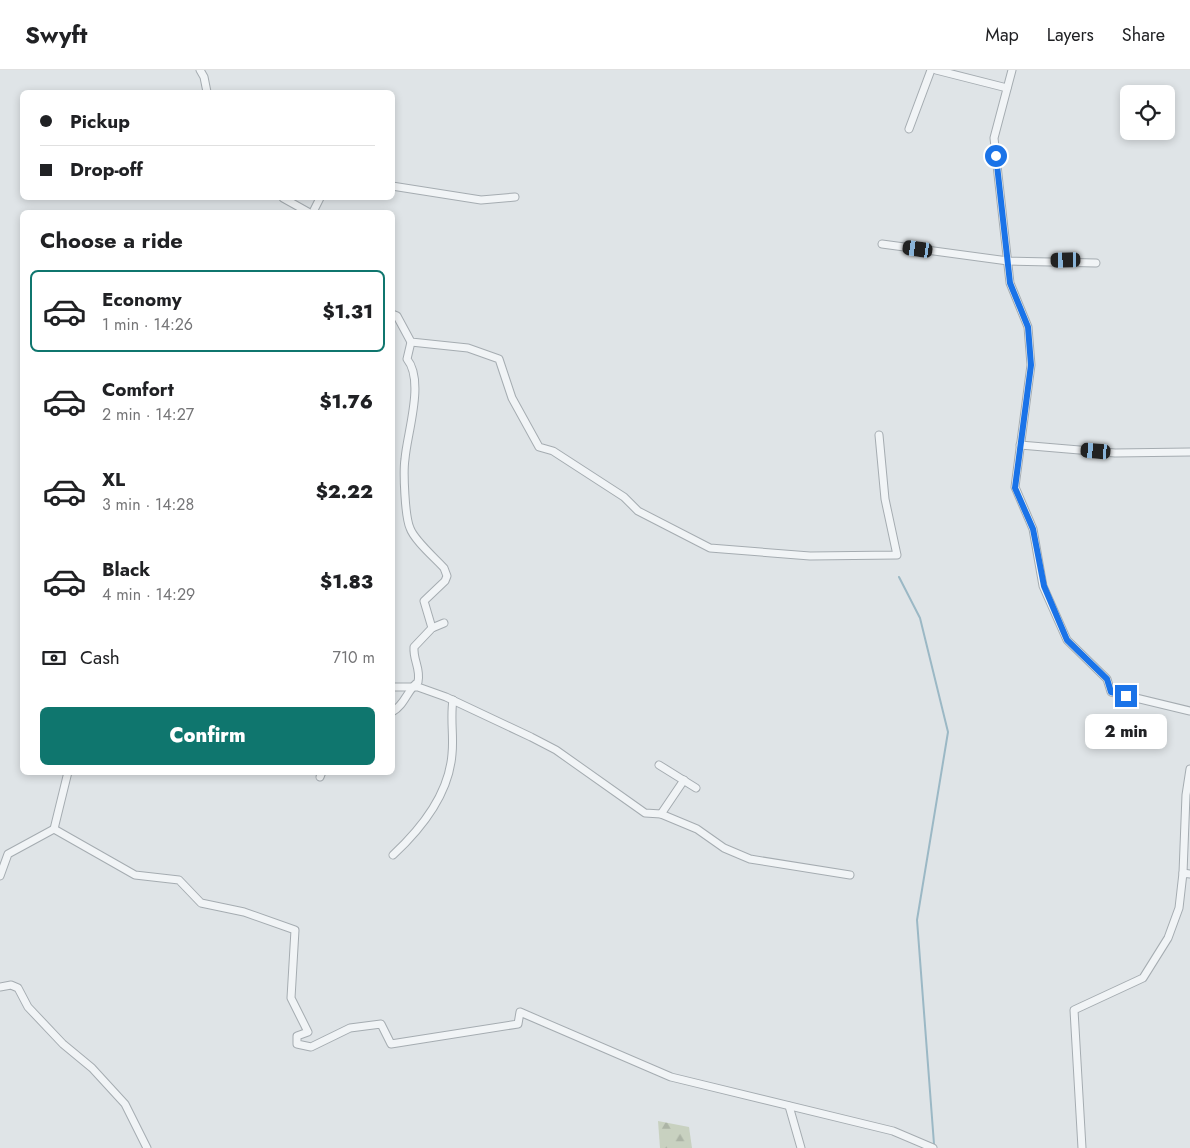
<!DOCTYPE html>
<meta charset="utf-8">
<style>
body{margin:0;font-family:Jost,sans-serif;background:#f6f6f6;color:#202124;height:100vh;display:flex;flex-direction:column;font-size:19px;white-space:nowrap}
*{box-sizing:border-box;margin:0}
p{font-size:16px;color:#757577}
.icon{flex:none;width:28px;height:28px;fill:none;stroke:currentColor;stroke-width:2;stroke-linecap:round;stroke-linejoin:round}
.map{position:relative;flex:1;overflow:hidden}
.details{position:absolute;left:20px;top:140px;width:375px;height:565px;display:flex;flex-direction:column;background:#fff;border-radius:8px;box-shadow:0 2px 8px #0003}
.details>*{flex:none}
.top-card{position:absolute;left:20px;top:20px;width:375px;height:110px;border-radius:8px;box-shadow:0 2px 8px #0003;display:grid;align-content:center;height:110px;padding:0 20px;background:#fff}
.tools{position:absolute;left:1120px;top:15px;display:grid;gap:10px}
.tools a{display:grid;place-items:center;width:55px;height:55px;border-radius:8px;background:#fff;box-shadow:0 2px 8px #0003;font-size:25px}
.end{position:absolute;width:22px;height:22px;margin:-11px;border:6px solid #1a73e8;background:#fff;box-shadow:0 0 0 2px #fff}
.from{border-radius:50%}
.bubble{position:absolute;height:35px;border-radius:8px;background:#fff;box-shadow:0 2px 8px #0003;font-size:16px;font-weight:800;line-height:35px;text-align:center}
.car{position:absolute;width:15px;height:30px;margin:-15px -8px;border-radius:6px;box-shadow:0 0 4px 1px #0007;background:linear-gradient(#222 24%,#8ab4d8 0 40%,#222 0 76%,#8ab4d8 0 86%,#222 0)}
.top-card b{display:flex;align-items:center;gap:18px;height:48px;font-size:19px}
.top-card b+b{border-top:1px solid #e0e0e0}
.top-card i{width:12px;height:12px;background:#202124}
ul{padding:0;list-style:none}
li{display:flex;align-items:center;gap:15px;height:82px;margin:0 10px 8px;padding:0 10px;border:2px solid transparent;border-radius:8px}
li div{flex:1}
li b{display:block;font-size:19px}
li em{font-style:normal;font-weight:800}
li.selected{border-color:#0f766e}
li>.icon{width:45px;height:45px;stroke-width:1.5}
h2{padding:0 20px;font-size:22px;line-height:60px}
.pay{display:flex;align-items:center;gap:12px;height:55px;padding:0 20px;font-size:19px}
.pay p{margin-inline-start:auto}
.cta{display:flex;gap:10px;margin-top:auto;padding:10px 20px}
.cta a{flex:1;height:58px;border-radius:8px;background:#0f766e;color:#fff;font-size:20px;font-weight:800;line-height:58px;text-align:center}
header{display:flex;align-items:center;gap:30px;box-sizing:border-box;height:70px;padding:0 25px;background:#fff;border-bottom:1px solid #e0e0e0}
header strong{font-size:24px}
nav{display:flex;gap:28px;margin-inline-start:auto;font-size:18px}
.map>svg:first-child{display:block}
</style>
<header>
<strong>Swyft</strong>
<nav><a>Map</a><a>Layers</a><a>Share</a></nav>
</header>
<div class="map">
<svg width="1190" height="1078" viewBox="0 0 1190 1078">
<defs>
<pattern id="forest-firs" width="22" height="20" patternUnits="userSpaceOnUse" patternTransform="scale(1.25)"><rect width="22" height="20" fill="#c8d1c0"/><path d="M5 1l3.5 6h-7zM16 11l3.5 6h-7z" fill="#acb4a6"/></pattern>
</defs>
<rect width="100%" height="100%" fill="#dfe4e7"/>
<!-- forest -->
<path fill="url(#forest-firs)" d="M658,1051L689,1057L692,1078H660Z"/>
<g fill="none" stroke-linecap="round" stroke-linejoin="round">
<!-- stream -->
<path stroke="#9bb8c5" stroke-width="2" d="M899,507L920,548L948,662L917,850L934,1074"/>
<defs>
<g id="minor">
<path d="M200,0L204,7L207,22"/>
<path d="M936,0L1007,18"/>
<path d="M1012,0L994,68L1010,213L1028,257L1031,295L1015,417L1033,459L1043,516L1067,570L1107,609L1111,622L1190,641"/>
<path d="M909,59L931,0"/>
<path d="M392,116L481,130L515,127"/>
<path d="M283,128L308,142"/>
<path d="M313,142L320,128"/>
<path d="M882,174L1008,191L1096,193"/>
<path d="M392,244L397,246L411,272L468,278L499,289L512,328L539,377L553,381L624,427L638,441L710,478L810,486L897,485L885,429L879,365"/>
<path d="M411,272L407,289C425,311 407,363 405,389C403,402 405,447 410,458C414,470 435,488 444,498L447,506L445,511L424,531L432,558"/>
<path d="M1020,375L1115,383L1190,382"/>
<path d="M392,617H418L446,627L531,667L556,680L645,743L661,744L697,759L724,778L750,789L850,805"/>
<path d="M392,642C405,635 407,620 418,612C421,598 413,591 414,577L432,558L444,553"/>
<path d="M659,695L696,718"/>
<path d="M320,707L322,702"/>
<path d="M661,744L684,710"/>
<path d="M54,759L68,702"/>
<path d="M393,785C421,759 449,724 452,684C454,666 450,648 453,630"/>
<path d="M1183,803L1186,725L1190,699"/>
<path d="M0,806L8,784L54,759L135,805L179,810L201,833L244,842L295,860L291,928L308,962L297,966V974L311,977L350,958L381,954L391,974L518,954L520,942L671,1007L893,1061L933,1078"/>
<path d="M0,917L11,915L18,918L28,937L63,974L92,998L125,1034L147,1078"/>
<path d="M789,1036L801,1078"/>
<path d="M1082,1078L1074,940L1143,908L1168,868L1179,838L1183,803L1190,804"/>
</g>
</defs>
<!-- minor casing -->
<use href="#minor" stroke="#a5acb1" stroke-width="9"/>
<!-- minor -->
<use href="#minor" stroke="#f1f4f6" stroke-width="7"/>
</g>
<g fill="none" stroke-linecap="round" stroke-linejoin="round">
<!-- route -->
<path stroke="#1a73e8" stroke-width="6" d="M996,86L1010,213L1028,257L1031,295L1015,418L1033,459L1044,516L1067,570L1107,609L1111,622L1126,626"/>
</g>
</svg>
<div class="tools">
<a><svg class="icon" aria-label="locate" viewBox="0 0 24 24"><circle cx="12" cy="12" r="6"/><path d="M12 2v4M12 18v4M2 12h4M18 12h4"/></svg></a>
</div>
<i class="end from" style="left:996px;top:86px"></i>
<i class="end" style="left:1126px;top:626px"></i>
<div class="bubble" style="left:1085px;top:644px;width:82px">2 min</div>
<i class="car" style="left:918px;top:179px;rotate:278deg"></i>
<i class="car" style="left:1066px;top:190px;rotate:269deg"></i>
<i class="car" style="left:1096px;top:381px;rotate:275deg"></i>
<div class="top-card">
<b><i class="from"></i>Pickup</b>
<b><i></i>Drop-off</b>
</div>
<section class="details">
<h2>Choose a ride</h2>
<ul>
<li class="selected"><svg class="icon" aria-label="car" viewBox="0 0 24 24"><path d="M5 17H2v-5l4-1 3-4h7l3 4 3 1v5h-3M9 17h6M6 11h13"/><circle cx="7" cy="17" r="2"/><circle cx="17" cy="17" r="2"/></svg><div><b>Economy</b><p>1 min · 14:26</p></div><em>$1.31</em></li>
<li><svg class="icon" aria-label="car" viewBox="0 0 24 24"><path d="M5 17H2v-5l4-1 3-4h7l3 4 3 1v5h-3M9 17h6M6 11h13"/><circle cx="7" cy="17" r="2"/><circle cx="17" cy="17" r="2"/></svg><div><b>Comfort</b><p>2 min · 14:27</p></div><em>$1.76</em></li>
<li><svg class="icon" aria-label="car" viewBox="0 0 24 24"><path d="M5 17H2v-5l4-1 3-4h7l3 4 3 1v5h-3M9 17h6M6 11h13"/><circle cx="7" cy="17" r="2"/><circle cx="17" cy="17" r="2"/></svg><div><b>XL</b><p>3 min · 14:28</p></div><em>$2.22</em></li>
<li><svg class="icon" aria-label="car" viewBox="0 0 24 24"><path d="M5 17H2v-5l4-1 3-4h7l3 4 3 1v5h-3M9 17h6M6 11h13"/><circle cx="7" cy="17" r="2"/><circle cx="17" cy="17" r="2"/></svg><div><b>Black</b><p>4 min · 14:29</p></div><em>$1.83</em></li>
</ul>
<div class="pay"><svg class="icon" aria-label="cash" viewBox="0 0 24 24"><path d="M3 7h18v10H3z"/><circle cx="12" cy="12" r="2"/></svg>Cash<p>710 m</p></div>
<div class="cta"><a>Confirm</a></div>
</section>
</div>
